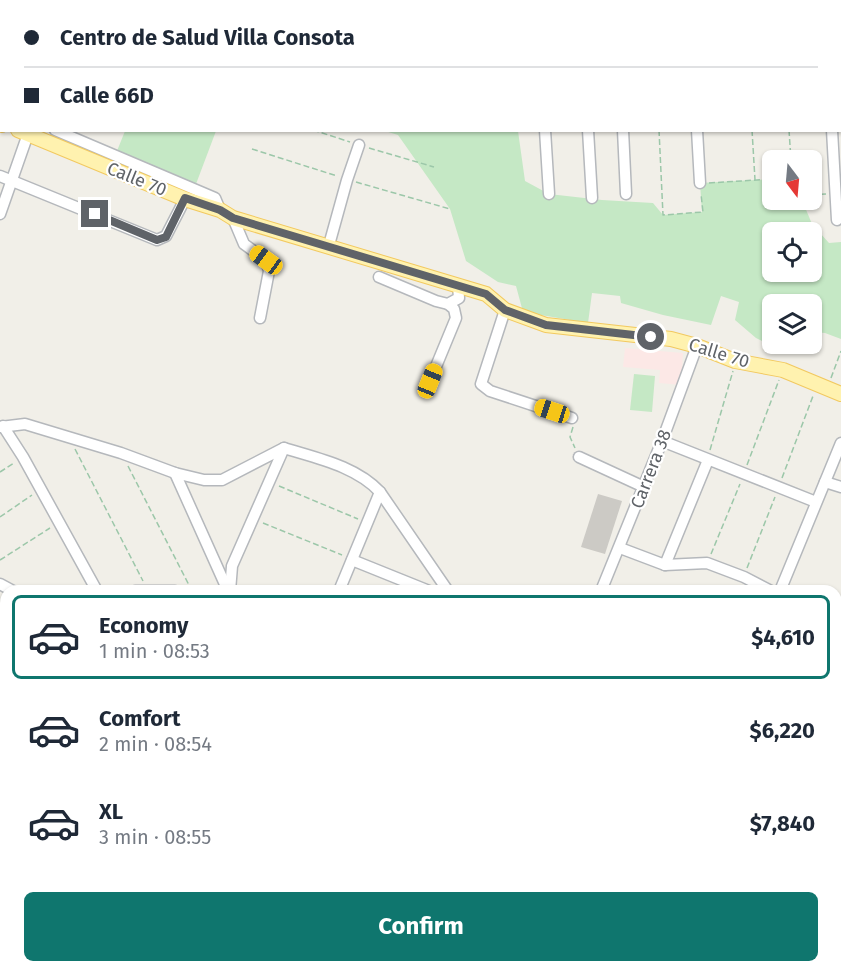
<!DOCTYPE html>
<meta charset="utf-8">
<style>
body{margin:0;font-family:"Fira Sans",sans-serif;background:#f2f2f3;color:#1f2937;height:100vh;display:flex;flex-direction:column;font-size:22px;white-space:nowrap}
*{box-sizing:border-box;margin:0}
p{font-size:20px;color:#747a83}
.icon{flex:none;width:33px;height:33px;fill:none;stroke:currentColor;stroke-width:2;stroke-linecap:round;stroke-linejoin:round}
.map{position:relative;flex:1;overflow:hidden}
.panel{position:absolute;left:0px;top:585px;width:842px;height:388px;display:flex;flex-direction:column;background:#fff;border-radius:18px 18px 0 0;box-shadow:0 2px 4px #0004}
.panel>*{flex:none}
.banner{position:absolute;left:0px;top:0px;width:842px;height:132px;box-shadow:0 2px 4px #0004;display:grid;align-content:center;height:132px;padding:0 24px;background:#fff}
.needle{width:39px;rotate:164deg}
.tools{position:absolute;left:762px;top:150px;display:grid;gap:12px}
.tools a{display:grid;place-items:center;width:60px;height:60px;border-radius:9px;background:#fff;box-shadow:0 2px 4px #0004;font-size:30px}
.end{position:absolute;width:27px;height:27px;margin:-14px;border:8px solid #5f6368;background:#fff;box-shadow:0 0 0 3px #fff}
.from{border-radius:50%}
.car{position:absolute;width:18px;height:36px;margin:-18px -9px;border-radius:8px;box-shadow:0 0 4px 2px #0007;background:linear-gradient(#f5c518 24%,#345 0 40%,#f5c518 0 76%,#345 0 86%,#f5c518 0)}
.banner b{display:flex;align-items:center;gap:21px;height:57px;font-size:22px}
.banner b+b{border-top:2px solid #e0e1e3}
.banner i{width:15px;height:15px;background:#1f2937}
ul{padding:10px 0 0;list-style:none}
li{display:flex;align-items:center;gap:18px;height:84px;margin:0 12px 9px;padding:0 12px;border:3px solid transparent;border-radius:9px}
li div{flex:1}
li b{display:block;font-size:22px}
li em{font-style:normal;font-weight:700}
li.selected{border-color:#0f766e}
li>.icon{width:54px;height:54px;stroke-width:1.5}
.action{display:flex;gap:12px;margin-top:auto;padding:12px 24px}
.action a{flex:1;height:69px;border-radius:9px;background:#0f766e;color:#fff;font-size:24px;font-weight:700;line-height:69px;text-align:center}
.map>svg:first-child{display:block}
</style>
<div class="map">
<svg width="841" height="973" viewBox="0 0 841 973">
<rect width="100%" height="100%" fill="#f1efe8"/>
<!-- education -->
<path fill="#e1ded6" d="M234,968H686L694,973H222Z"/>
<!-- medical -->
<path fill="#fce8e6" d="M625,348L683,353L681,385L659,383L660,370L623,367Z"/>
<!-- green -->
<g fill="#c5e8c5" fill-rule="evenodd">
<path d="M178,0H441L445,1H177Z"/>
<path d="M125,131V130L216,131L196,184L117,151Z"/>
<path d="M385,131H518L525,181L549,194L602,200L653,203L663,215L702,212L700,183L772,179V200H802L812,224L829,243L841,242V339L825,333L812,332V304H772V344H803L801,349H778L756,338L735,320L739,302L721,296L711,325L663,315L621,303L620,296L592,293L588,323L523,312L516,286L498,282L466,261L450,209L398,135ZM772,232H812V272H772Z"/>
<path d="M634,374L655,376L652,412L630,410Z"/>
<path d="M333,968H407L408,973H334Z"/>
<path d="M699,968H732L728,973H707Z"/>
</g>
<!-- building -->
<path fill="#cccac5" d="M598,494L622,501L605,554L581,547Z"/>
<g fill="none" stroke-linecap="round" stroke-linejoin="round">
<defs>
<g id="minor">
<path d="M493,0V2"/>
<path d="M536,0V2"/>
<path d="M580,0V2"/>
<path d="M614,0V2"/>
<path d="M651,0V2"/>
<path d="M688,0V2"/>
<path d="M840,63H841"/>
<path d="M0,65L2,61"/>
<path d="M0,107L2,108"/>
<path d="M55,130L215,198L220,210"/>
<path d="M545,130L549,194"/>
<path d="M588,130L592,198"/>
<path d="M623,130L626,194"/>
<path d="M697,130L700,183"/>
<path d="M832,130L837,220"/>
<path d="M0,176L157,240L166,236L185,199"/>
<path d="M0,214L28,134"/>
<path d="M233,218L244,244L266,260L269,271L260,318"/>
<path d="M329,245L347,180L359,145"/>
<path d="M379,277L436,301L448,304L459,298L458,285"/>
<path d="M505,310L481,384L490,391L572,418"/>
<path d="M430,381L456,318L454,309L448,304"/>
<path d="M3,426L23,457L97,591"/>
<path d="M0,427L25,424L121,453L175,473L204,480H222L284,448C316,458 356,466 380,492L448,591"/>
<path d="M662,441L816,502"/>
<path d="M579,457L644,487"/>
<path d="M175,473L228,591"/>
<path d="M825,482L841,487"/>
<path d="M620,548L665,565L707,563L744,577L771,591"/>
<path d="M352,560L429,591"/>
<path d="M665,565L708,460"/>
<path d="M0,584L13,591"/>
<path d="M135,591H175"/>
<path d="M230,591L232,566L284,448"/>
<path d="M339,591L380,492"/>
<path d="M601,591L662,441L697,346"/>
<path d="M780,591L841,443"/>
<path d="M0,631H6"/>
<path d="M0,702L6,705"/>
<path d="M836,807H841"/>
<path d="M0,808L6,718"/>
<path d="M836,923L841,924"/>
<path d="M611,968L619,973"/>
</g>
<g id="major">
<path d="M0,124L2,125"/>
<path d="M18,130L185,199L220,210L233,218L486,294L505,310L546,325L671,339L697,346L735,361L783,370L841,394"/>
</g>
</defs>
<!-- minor casing -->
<use href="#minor" stroke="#b5b8bc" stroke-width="13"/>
<!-- major casing -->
<use href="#major" stroke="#f2c960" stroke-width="16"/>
<!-- path -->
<g stroke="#9cc7a9" stroke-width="1.5" stroke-dasharray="6 3" stroke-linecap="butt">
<path d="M743,0V2"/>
<path d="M779,0V2"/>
<path d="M821,0V2"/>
<path d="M0,16L2,17"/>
<path d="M840,113H841"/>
<path d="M313,130L350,142"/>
<path d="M659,130L663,215L703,212L701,194"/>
<path d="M752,130L755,180"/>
<path d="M789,130L791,160"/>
<path d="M369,148L434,167"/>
<path d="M252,149L337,176"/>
<path d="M356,182L450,209"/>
<path d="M709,183L772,179"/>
<path d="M812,195L826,194"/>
<path d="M831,378L841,351"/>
<path d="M573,427L570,437L575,448"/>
<path d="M75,449L143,581"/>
<path d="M710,450L733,371"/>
<path d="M747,465L779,380"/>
<path d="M128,466L192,591"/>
<path d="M0,472L14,463"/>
<path d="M782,478L813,396"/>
<path d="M279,486L358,519"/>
<path d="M0,517L32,495"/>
<path d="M263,523L342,555"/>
<path d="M711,554L740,484"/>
<path d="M0,560L50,528"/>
<path d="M747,568L775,497"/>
</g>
<!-- minor -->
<use href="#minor" stroke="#fff" stroke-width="10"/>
<!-- major -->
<use href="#major" stroke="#fff2af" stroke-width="14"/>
</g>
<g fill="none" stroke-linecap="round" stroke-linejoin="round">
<!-- route -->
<path stroke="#5f6368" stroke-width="8" d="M95,214L157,240L166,237L185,198L220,210L233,218L486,294L505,310L546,325L651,337"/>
</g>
<g text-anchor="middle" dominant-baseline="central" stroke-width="4.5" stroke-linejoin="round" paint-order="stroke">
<!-- street labels -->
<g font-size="18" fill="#5f6368" stroke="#fff">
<text transform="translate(137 179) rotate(22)">Calle 70</text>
<text transform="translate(719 353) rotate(17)">Calle 70</text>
<text transform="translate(651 469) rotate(-69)">Carrera 38</text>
</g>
</g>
</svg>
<div class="tools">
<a><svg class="needle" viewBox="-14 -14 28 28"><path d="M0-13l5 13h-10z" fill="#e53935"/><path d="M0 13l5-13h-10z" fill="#747a83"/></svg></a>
<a><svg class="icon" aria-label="locate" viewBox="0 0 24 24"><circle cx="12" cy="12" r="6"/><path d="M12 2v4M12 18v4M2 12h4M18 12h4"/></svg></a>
<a><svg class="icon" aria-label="layers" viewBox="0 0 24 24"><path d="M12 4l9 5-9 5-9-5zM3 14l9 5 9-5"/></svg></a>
</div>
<i class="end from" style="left:651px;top:337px"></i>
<i class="end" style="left:95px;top:214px"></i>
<i class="car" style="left:266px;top:260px;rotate:306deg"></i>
<i class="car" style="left:430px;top:381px;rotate:22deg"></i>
<i class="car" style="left:552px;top:411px;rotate:288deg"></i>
<div class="banner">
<b><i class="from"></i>Centro de Salud Villa Consota</b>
<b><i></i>Calle 66D</b>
</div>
<section class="panel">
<ul>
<li class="selected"><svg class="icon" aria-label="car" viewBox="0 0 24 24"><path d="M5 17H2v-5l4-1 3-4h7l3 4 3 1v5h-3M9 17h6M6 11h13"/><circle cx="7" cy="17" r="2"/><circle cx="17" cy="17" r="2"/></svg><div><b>Economy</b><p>1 min · 08:53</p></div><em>$4,610</em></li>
<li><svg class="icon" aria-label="car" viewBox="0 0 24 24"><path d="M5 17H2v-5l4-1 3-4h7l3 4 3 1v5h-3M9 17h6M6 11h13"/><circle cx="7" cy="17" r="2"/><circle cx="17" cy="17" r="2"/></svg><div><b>Comfort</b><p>2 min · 08:54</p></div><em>$6,220</em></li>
<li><svg class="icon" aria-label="car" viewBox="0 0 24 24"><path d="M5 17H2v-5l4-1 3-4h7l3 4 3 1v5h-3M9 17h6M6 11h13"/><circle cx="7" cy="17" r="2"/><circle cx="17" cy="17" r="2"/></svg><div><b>XL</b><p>3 min · 08:55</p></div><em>$7,840</em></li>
</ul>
<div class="action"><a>Confirm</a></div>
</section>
</div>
